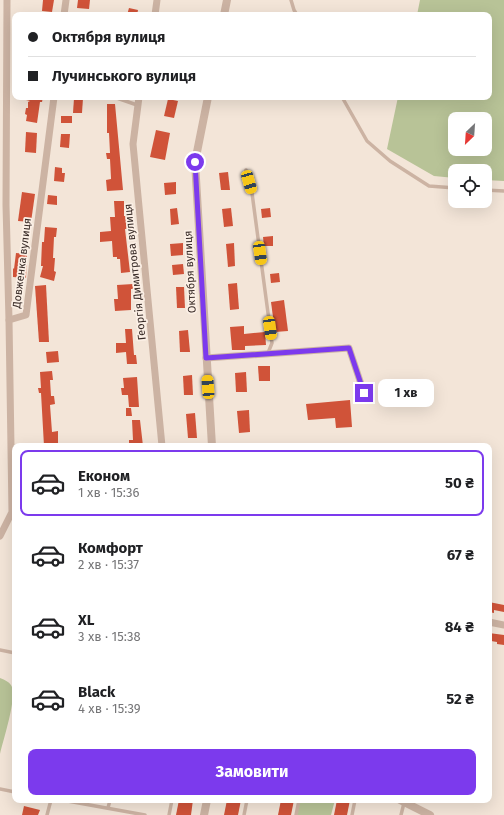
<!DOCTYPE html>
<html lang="uk">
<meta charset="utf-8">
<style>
body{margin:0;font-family:"Fira Sans",sans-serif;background:#f6f6f6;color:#202124;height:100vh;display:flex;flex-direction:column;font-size:15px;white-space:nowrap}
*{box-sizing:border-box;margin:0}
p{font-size:13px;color:#757577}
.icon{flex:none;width:22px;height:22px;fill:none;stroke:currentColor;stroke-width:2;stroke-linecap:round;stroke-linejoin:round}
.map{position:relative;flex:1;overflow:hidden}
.sheet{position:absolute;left:12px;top:443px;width:480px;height:360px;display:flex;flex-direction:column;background:#fff;border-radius:8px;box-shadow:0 4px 16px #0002}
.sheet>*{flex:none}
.hud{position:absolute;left:12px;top:12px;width:480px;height:88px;border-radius:8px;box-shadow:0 4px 16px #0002;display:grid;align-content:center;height:88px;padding:0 16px;background:#fff}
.needle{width:26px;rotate:205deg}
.buttons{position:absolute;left:448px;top:112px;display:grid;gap:8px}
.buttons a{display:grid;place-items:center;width:44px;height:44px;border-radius:8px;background:#fff;box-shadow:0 4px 16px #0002;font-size:20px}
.end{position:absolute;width:18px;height:18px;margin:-9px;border:5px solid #7c3aed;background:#fff;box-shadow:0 0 0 2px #fff}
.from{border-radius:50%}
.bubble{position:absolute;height:28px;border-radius:8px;background:#fff;box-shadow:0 4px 16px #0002;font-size:13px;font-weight:700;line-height:28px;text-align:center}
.car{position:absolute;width:12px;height:24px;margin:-12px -6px;border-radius:5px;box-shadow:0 0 3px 1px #0007;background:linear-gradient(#f5c518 24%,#345 0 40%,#f5c518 0 76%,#345 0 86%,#f5c518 0)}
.hud b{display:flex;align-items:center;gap:14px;height:38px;font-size:15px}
.hud b+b{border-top:1px solid #e0e0e0}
.hud i{width:10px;height:10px;background:#202124}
ul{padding:7px 0 0;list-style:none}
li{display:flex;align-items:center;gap:12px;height:66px;margin:0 8px 6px;padding:0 8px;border:2px solid transparent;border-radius:8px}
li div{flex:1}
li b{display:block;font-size:15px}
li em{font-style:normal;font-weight:700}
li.current{border-color:#7c3aed}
li>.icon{width:36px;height:36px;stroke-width:1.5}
.cta{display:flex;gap:8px;margin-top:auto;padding:8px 16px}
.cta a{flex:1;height:46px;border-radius:8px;background:#7c3aed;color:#fff;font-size:16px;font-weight:700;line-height:46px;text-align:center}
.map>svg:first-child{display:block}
</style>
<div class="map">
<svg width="504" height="815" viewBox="0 0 504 815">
<rect width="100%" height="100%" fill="#f3e5d8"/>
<!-- green -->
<g fill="#b8c397" fill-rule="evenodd">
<path d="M420,0H504V181L485,180V171H455V178L434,176L387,149L398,97H489V15H417ZM455,119H485V149H455Z"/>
<path d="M0,678C5,680 10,682 12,687C17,697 3,741 0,754Z"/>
<path d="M300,800H335L331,815H297Z"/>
</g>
<!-- building -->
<g fill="#d05339">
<path d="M43,0H54L52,12L42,11Z"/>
<path d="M78,0H90L89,9L77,8Z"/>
<path d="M129,8L138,10L137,15H127Z"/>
<path d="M26,97H43L42,102H40L37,123L26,121L27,115L25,114L26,108H28V102L30,101L26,100Z"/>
<path d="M74,98H83L82,113H73Z"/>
<path d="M168,99L178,101L174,118L164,116Z"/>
<path d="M107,104H115L123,190L107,191L106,180L111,179V178L110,159H107L106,153H110L109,133H107Z"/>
<rect x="61" y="116" width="11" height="7"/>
<path d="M156,130L170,133L165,160L150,157Z"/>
<path d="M26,132L37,133L36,153L25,152Z"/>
<path d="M61,134H70L69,148L60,147Z"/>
<path d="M55,167L62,168V173H65L64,182L54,181Z"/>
<path d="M228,172L230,190H221L219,173Z"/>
<path d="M176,182V194L165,195L164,183Z"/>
<path d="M22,192L35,194L31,222L18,221Z"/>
<path d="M48,195L57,196V205L47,204Z"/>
<path d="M114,201H124V216H131L132,229H125L130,272L121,273L120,259H117V257H113L112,241L100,242V232L111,231L110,217H115Z"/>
<path d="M177,208L179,224L171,225L170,209Z"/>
<path d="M231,208L233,226L224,227L222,209Z"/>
<path d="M270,208L271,217L262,218L261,209Z"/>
<path d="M45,227L57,228L56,237H54L53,258H55L54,271L56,272L54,281L40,277L43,266H41L42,242H44Z"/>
<path d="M273,236V246H264L263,237Z"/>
<path d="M183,243V255L171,256L170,244Z"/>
<path d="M234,243L235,266L228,267L226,244Z"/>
<path d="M16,253L27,254L26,278L13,277V268L14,269Z"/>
<path d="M183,264L184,274L173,275L172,265Z"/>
<path d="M279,273L280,282L271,283L270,274Z"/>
<path d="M237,283L239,309L230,310L228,284Z"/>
<path d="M133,284V289H131V310L115,311L114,299H118L117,285Z"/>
<path d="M46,285L49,342H39L35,286Z"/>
<path d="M176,287H184L185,308H177Z"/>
<path d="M284,300L288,331L275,332L271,302Z"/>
<path d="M244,326V334L265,332L266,345L245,346V350H232L230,327Z"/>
<path d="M125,329H132L134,355H136L137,364H127L126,352L116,353V343H126Z"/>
<path d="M188,330L190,352H180L179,331Z"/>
<path d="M58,351L59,362L47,363L46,352Z"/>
<path d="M258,366H270V381H259Z"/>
<path d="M52,371L53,380H50L51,396H54L55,404L50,405L52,432L58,431V446H44L41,393H39L38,388H41L40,372Z"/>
<path d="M246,372L247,392H236L235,373Z"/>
<path d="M192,375L193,395H184L183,376Z"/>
<path d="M137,377L139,407H129L128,395H122L121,388H124L123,378Z"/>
<path d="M350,400L352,427L336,428L335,418L308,420L306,404Z"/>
<path d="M126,408H131L132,416H126Z"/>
<path d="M249,410L250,432L239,433L237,411Z"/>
<path d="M195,413L197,438H188L186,414Z"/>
<path d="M132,420H140L143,446H129V440H133Z"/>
<path d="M489,602L504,605V612L494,610V613L489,612Z"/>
<path d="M489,633L504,635V645L497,644V642L491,641L492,639H489Z"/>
<path d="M179,800H193L191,815H176Z"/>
<path d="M227,800H241L238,815H224Z"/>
<path d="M281,800H294L291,815H278Z"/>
<path d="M337,800H350L347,815H334Z"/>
<path d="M24,806L40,810L38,815H22Z"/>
</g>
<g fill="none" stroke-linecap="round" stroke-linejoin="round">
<!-- service -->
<g stroke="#ccb3a3" stroke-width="3.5">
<path d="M291,0L294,10L297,15"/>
<path d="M114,97L137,105"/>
<path d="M342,97L367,141L390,161L429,186L455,188"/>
<path d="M246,170L252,193L272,343L268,353"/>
<path d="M485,190L504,191"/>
<path d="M0,650L15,653"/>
<path d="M0,789L15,792"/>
<path d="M62,800L145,815"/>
<path d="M108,808L110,800"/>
<path d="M47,815L51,800"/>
<path d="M169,815L172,800"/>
<path d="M244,815L247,800"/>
<path d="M296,815L299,800"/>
<path d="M352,815L355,800"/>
<path d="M401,815L404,803"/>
</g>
<!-- minor -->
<g stroke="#ccb3a3" stroke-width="7">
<path d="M7,0L6,205L9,320"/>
<path d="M64,15L66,0"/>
<path d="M155,15L157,0"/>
<path d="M139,97L133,144L162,446"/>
<path d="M206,358L349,348L364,393"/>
<path d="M0,536L12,512L9,320L26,315L54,97"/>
<path d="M489,622L504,625"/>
</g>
<!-- tertiary -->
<g stroke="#ccb3a3" stroke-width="8">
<path d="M224,15L227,0"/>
<path d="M208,97L195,162L212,446"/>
<path d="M400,800L430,815"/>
<path d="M204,815L207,800"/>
</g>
</g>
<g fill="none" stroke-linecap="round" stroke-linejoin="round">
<!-- route -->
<path stroke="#7c3aed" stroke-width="5" d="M195,162L206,358L349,348L364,393"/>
</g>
<g text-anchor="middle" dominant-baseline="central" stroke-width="3.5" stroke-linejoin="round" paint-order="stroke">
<!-- street labels -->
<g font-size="11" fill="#372a26" stroke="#fbefe5">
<text transform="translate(22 263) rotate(-83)">Довженка вулиця</text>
<text transform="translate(135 272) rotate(-96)">Георгія Димитрова вулиця</text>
<text transform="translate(190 272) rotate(-93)">Октября вулиця</text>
</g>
</g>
</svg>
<div class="buttons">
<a><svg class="needle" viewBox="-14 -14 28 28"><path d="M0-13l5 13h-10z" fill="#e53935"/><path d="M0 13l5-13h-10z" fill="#757577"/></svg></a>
<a><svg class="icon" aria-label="locate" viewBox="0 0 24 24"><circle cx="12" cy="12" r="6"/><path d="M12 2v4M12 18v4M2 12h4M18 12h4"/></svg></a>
</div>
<i class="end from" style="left:195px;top:162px"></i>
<i class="end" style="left:364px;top:393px"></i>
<div class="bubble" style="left:378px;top:379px;width:56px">1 хв</div>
<i class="car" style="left:249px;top:182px;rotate:164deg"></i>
<i class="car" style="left:260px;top:253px;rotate:172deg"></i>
<i class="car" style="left:270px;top:328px;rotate:172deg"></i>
<i class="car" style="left:208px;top:387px;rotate:356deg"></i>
<div class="hud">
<b><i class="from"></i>Октября вулиця</b>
<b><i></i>Лучинського вулиця</b>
</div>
<section class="sheet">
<ul>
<li class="current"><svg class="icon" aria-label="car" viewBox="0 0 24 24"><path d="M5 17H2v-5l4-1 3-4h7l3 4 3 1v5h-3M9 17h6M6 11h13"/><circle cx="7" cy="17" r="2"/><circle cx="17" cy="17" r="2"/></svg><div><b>Економ</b><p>1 хв · 15:36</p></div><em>50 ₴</em></li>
<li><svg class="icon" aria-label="car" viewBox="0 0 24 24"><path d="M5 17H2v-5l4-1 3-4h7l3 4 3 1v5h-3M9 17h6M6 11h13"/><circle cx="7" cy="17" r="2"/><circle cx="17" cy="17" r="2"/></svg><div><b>Комфорт</b><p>2 хв · 15:37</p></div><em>67 ₴</em></li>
<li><svg class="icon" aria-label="car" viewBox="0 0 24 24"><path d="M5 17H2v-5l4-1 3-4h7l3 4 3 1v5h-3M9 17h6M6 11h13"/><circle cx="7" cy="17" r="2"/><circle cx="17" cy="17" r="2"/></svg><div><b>XL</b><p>3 хв · 15:38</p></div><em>84 ₴</em></li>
<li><svg class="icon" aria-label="car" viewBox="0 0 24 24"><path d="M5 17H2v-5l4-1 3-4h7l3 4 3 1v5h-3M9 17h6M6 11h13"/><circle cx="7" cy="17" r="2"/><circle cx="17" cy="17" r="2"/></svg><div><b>Black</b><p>4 хв · 15:39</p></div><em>52 ₴</em></li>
</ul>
<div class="cta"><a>Замовити</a></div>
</section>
</div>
